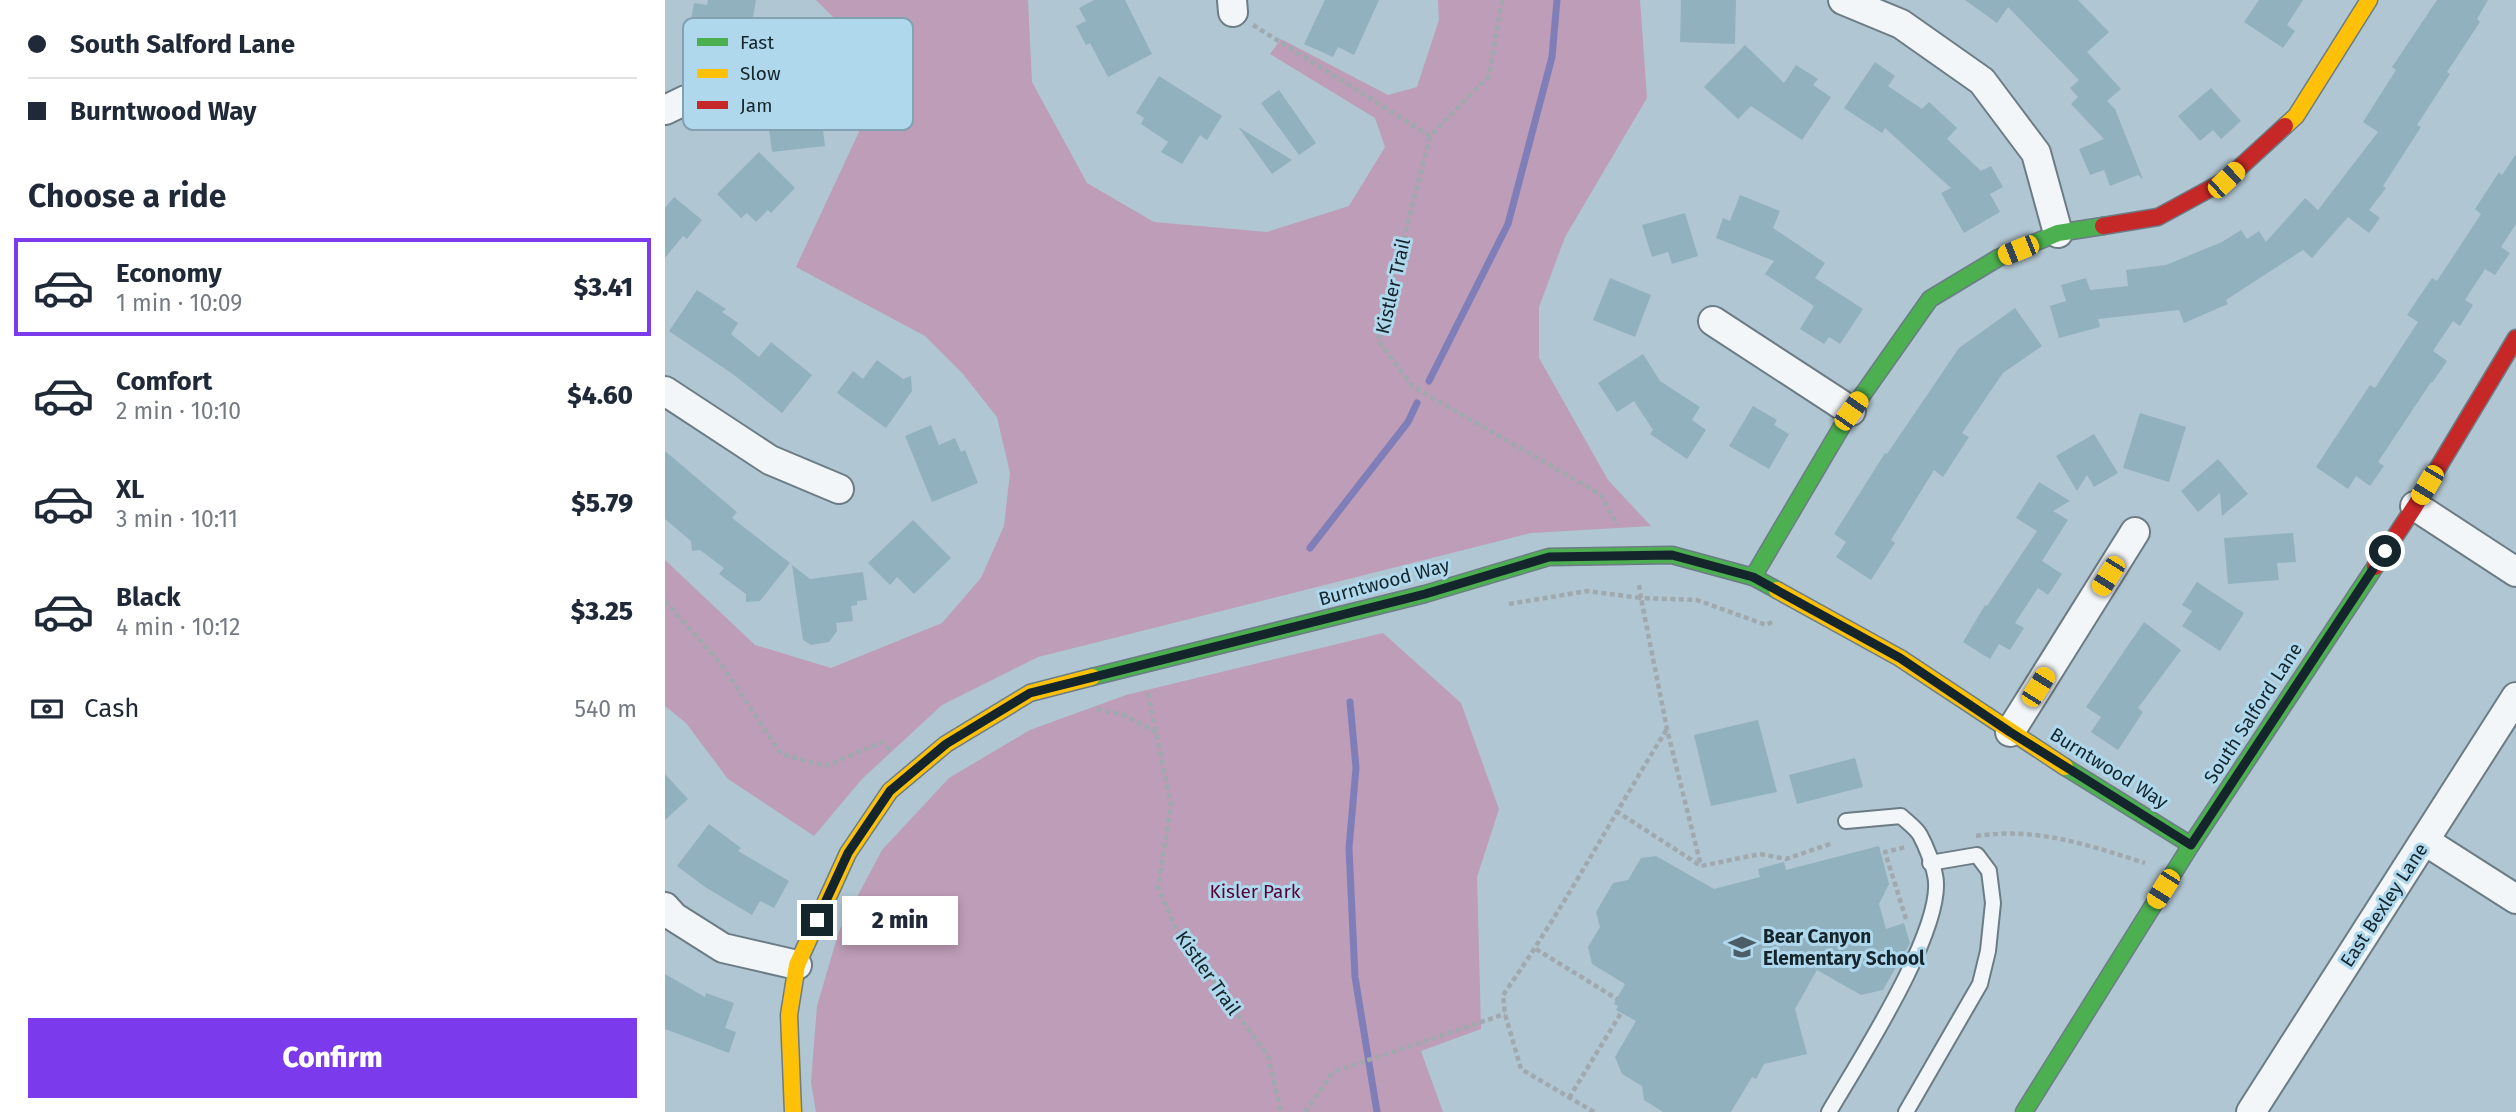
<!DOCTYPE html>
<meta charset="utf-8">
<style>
body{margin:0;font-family:"Fira Sans",sans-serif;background:#f2f2f3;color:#1f2937;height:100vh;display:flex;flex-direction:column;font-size:26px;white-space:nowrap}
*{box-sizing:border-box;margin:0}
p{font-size:23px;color:#747a83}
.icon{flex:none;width:38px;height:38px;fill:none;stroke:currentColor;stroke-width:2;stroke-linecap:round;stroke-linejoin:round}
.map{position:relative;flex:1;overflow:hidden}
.details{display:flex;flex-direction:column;background:#fff;width:665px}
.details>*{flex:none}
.hud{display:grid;align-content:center;height:154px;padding:0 28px;background:#fff}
.end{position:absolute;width:32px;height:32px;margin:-16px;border:9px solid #15252c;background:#fff;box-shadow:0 0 0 4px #fff}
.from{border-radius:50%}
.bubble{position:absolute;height:49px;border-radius:0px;background:#fff;box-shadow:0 4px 10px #0003;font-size:23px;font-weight:800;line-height:49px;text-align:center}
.car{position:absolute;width:21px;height:42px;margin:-21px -10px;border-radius:9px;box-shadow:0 0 5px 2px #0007;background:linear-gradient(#f5c518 24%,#345 0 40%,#f5c518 0 76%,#345 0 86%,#f5c518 0)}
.hud b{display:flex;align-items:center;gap:24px;height:66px;font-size:26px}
.hud b+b{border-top:2px solid #e0e1e3}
.hud i{width:18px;height:18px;background:#1f2937}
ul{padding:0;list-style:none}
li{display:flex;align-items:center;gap:21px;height:98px;margin:0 14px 10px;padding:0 14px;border:4px solid transparent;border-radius:0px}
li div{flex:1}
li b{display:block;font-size:26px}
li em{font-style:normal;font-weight:800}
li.active{border-color:#7c3aed}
li>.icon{width:63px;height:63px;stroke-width:1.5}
h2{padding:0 28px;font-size:32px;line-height:84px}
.pay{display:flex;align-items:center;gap:18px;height:77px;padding:0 28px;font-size:26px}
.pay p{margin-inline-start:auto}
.button{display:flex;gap:14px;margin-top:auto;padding:14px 28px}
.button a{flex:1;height:80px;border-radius:0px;background:#7c3aed;color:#fff;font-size:28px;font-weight:800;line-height:80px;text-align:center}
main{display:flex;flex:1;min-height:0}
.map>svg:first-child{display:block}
</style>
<main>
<section class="details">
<div class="hud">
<b><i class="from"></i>South Salford Lane</b>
<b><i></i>Burntwood Way</b>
</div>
<h2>Choose a ride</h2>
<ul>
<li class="active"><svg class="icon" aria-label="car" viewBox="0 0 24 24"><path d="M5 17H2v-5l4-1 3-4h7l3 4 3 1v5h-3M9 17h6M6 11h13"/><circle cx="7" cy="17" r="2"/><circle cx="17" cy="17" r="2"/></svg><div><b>Economy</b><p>1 min · 10:09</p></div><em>$3.41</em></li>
<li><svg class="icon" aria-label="car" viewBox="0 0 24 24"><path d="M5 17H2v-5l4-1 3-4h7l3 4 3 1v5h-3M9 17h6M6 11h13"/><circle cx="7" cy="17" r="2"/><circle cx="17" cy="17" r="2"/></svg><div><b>Comfort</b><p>2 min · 10:10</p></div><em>$4.60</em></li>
<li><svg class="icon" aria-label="car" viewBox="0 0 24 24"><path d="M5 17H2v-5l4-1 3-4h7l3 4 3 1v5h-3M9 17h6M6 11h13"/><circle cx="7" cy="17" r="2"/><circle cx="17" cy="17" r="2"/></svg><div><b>XL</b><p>3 min · 10:11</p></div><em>$5.79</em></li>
<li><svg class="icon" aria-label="car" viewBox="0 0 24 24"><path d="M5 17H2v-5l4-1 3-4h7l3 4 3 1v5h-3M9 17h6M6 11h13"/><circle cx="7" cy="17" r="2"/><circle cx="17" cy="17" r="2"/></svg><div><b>Black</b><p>4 min · 10:12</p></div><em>$3.25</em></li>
</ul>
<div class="pay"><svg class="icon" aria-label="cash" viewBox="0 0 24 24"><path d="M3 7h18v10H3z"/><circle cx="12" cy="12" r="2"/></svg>Cash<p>540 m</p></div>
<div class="button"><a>Confirm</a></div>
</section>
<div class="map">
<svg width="1851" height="1112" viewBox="0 0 1851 1112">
<rect width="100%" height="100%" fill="#b0c6d2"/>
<!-- green -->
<g fill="#bd9db7">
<path d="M151,0H363L367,82L422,183L489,222L602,232L684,206L720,147L710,118L605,54L616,39L723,95L752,87L774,20L773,0H975L982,98L900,237L874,307V358L943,480L986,526L866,533L373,657L277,705L197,779L149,836L63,779L21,723L0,706V560L90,645L166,668L277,623L316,578L339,526L345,473L332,417L298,374L260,336L131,267L194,132L187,36Z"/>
<path d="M718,633L796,703L834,809L812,877L816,1029L756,1051L778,1112H151L146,1082L152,1006L174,931L217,850L284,778L365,730L461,695Z"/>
</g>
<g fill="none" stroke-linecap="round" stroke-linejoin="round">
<!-- stream -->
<g stroke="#807eb9" stroke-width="7">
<path d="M764,381L843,224L887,57L892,0"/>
<path d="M645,548L743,422L752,403"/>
<path d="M685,702L691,768L684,848L690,977L712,1112"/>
</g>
</g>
<!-- building -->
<g fill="#92b1bf">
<path d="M43,0H91L84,41L24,31L29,3L42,5Z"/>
<path d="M429,0H460L487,54L443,77L425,43L421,45L411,26L421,21L414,8Z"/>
<path d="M660,0H714L689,55L673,47L668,57L639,44Z"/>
<path d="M1016,0H1071L1070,44L1015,42Z"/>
<path d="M1300,0H1413L1444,32L1422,52L1456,89L1442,101L1450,109L1478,179L1473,175L1445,186L1439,170L1425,175L1414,149L1439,139L1406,104L1413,97L1405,88L1414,80L1343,7L1332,23Z"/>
<path d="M1594,0H1638L1622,25L1630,31L1618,48L1579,22Z"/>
<path d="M1772,0H1823L1812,19L1815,22L1782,72L1785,74L1752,125L1756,127L1718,186L1721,188L1704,210L1715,218L1704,233L1683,217L1647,258L1638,250L1561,300L1563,304L1519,323L1514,310L1433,319L1435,327L1394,338L1385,306L1401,301L1396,285L1421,278L1425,290L1463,286L1461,270L1501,265L1557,242L1576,230L1582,239L1594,231L1601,242L1640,198L1653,210L1713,132L1698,122L1731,70L1727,67Z"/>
<path d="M1080,45L1119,83L1131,65L1153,79L1148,85L1166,97L1137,140L1086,106L1073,119L1039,87Z"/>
<path d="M1210,62L1230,76L1223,86L1257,109L1264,102L1292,128L1282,139L1316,171L1326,166L1338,187L1325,194L1335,212L1299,233L1276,193L1286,188L1220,128L1217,133L1179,108Z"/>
<path d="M122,69L125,92L153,89L160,146L107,152L100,98H104L101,72Z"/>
<path d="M494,76L557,116L542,140L535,135L517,164L496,152L503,142L476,124L479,118L471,113Z"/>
<path d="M1546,88L1576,121L1556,139L1548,130L1535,141L1513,116Z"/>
<path d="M614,90L651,143L634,155L596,103Z"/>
<path d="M574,128H575L627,160L607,174Z"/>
<path d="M94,152L130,188L106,213L103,210L91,222L82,213L76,218L52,194Z"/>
<path d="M1851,154V224L1836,247L1845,253L1830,275L1820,269L1800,300L1808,305L1795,326L1788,321L1768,351L1782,361L1767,383L1766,382L1713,462L1719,466L1705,486L1691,476L1683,489L1651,467L1705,385L1710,388L1753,322L1742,315L1767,278L1772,281L1816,214L1810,209L1834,172L1837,175Z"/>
<path d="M1075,195L1115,211L1108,228L1160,263L1150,278L1198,309L1175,344L1164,337L1159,344L1135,329L1149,306L1100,274L1109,261L1051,238L1058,218L1065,221Z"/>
<path d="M9,197L37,220L22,239L18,236L0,258V208Z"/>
<path d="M1020,213L1033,256L1007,264L1003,252L987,257L977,225Z"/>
<path d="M945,278L986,295L970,337L928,320Z"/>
<path d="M32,290L61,309L57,312L73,323L66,334L94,357L106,342L147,375L117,413L69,375L4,331Z"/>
<path d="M1350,308L1377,346L1338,373L1297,433L1304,437L1278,477L1269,470L1226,540L1230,543L1206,580L1171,557L1181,542L1169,534L1220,453L1222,454L1294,348Z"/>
<path d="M978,354L995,381L1035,407L1027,420L1041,430L1022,459L985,434L988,430L969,401L952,412L933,383Z"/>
<path d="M212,360L238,379L246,376L247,391L221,428L172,393L188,371L198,379Z"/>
<path d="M1088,406L1112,420L1109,425L1124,434L1104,469L1064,446Z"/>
<path d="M1475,413L1521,427L1504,482L1458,468Z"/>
<path d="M266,425L274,445L290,438L296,452L300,450L313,483L267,502L240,436Z"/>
<path d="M1429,434L1453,473L1429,487L1422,475L1412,491L1391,456Z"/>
<path d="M0,451L72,512L67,518L125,563L95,601L81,602V594L54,574L59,568L35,550L27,551L26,541L0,519Z"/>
<path d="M1553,459L1583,494L1557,516L1555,493L1533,512L1516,491Z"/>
<path d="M1374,482L1405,501L1388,511L1403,520L1377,561L1397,574L1383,595L1373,588L1350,623L1359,628L1345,650L1334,644L1325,659L1298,642L1320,605L1322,606L1372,531L1351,518Z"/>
<path d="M248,520L286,558L249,594L232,577L225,585L203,563Z"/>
<path d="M1628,533L1631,562L1612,563L1614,580L1563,584L1559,538Z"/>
<path d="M127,565L145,579L198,572L202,600L192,601V605L186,606L188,621L171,623L172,631L164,642L146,645L138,640Z"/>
<path d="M1532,582L1579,613L1555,651L1517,626L1527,611L1517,605Z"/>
<path d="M1479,622L1516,650L1473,708L1478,712L1453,750L1426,732L1436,717L1421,707Z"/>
<path d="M1093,720L1112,792L1046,806L1029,735Z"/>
<path d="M1190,758L1198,787L1132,804L1124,775Z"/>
<path d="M0,774L23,799L0,820Z"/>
<path d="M44,824L76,848L73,851L124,881L109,908L95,901L87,915L40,887L12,866Z"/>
<path d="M1214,846L1224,884L1214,904L1221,929L1239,923L1245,943L1218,990L1196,995L1152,970L1130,1009L1142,1054L1099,1064L1091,1079L1087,1077L1066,1112H998L979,1100L977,1086L957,1074L950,1057L971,1021L951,1010L953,1006L949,1004L960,984L927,964L923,947L935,927L931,912L948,883L963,880L976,858L991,856L1049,889L1095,877L1093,869L1119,862L1121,870Z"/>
<path d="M0,974L40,997L41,993L69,1003L60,1028L71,1032L64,1053L0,1029Z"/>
</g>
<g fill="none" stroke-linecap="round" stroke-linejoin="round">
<defs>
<g id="lane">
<path d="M1164,1112C1192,1064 1282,926 1270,875C1268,864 1261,846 1255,835C1251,828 1242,822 1236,816L1181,821"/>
<path d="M1241,1112L1315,984L1323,951L1328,903L1324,871L1312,855L1265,863"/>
</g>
<g id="street">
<path d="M567,0L568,12"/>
<path d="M1178,0L1236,24L1317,81L1371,153L1393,233"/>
<path d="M0,110L21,100"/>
<path d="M1048,321L1186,411"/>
<path d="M0,391L105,460L174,489"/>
<path d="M1750,506L1851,572"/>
<path d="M1345,732L1470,532"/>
<path d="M1760,841L1851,899"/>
<path d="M0,907L9,917L58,948L132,965"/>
<path d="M1586,1112L1851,697"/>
</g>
<g id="fast">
<path d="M1088,577L1186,411L1265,299L1333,258L1393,233L1438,226"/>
<path d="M427,677L760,594L884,557L1007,555L1088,577L1112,590"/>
<path d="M1400,767L1526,845"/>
<path d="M1359,1112L1526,845L1710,567"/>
</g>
<g id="slow">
<path d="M1620,126L1631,116L1704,0"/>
<path d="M1112,590L1235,658L1400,767"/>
<path d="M128,1112L124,1015L132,965L183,853L225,791L281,744L365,693L427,677"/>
</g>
<g id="jam">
<path d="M1438,226L1493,217L1561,180L1620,126"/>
<path d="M1710,567L1750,506L1851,338"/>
</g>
</defs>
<!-- lane casing -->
<use href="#lane" stroke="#6b7c85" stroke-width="18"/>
<!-- street casing -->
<use href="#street" stroke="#6b7c85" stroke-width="32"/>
<!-- fast casing -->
<use href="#fast" stroke="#6b7c85" stroke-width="19"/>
<!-- slow casing -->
<use href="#slow" stroke="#6b7c85" stroke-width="19"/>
<!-- jam casing -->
<use href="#jam" stroke="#6b7c85" stroke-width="19"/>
<!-- path -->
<g stroke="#a0a9ae" stroke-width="4.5" stroke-dasharray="5 3.5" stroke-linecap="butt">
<path d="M837,0L824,76L765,136L713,340L747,386L935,494L952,525"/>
<path d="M588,25L765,136"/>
<path d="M974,585L976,598L1032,600L1101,625L1107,622"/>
<path d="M0,601L56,664L116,754L161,766L217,742L227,752"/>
<path d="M844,604L922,591L976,598L1002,729L1036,866"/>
<path d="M483,693L506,805L493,887L513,934L603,1056L616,1112"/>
<path d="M432,709L459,715L492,733"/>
<path d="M951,811L1036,866L1095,854L1121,859L1168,843"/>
<path d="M1311,836C1373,827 1423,845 1480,863"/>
<path d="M1241,919L1220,852L1241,847"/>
<path d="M871,949L952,999"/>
<path d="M904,1098L956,1013"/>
<path d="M640,1112L668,1072L840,1014"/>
<path d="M929,1112L856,1069L840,1014L838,995C898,910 947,817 1002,729"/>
</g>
<!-- lane -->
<use href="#lane" stroke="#f3f6f8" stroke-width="14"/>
<!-- street -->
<use href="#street" stroke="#f3f6f8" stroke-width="28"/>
<!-- fast -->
<use href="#fast" stroke="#4caf50" stroke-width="16"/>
<!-- slow -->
<use href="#slow" stroke="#ffc107" stroke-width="16"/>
<!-- jam -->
<use href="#jam" stroke="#c62828" stroke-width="16"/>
</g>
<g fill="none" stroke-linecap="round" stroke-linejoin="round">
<!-- route -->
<path stroke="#15252c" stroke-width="9" d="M152,920L183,853L225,791L281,744L365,693L760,594L884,557L1007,555L1088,577L1235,658L1345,732L1526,845L1720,551"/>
</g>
<!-- icons -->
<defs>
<symbol id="school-bare" viewBox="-9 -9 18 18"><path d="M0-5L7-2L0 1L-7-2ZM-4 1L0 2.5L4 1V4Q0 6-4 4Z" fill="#4b5d66" stroke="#b0d8ec" stroke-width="2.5" paint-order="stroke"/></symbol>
</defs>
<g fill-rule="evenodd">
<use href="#school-bare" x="1058" y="928" width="38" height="38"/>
</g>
<g text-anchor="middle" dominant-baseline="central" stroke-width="6" stroke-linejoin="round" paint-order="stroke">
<!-- street labels -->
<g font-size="19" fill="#15252c" stroke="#b0d8ec">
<text transform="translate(728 286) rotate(-77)">Kistler Trail</text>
<text transform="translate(719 582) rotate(-15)">Burntwood Way</text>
<text transform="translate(1588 713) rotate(-57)">South Salford Lane</text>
<text transform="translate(1444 768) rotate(32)">Burntwood Way</text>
<text transform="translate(1719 905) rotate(-57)">East Bexley Lane</text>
<text transform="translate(543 973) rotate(55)">Kistler Trail</text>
</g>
<!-- park labels -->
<g font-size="19" fill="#560437" stroke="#b0d8ec">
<text x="590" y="891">Kisler Park</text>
</g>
<!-- poi labels -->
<g font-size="19" font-weight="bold" fill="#15252c" stroke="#b0d8ec" text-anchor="start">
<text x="1098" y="936">Bear Canyon<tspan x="1098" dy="22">Elementary School</tspan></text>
</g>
</g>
<!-- legend -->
<rect x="18" y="18" width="230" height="112" rx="10" fill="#b0d8ec" stroke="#82a2b2" stroke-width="2"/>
<rect x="32" y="38" width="31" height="8" fill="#4caf50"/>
<rect x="32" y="69" width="31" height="9" fill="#ffc107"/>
<rect x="32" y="101" width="31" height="8" fill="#c62828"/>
<g font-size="19" fill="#15252c">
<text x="75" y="49">Fast</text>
<text x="75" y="80">Slow</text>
<text x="75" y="112">Jam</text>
</g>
</svg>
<i class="end from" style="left:1720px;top:551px"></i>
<i class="end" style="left:152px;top:920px"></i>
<div class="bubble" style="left:177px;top:896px;width:116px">2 min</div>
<i class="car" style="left:1561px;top:180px;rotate:47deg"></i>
<i class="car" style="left:1353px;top:250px;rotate:248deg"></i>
<i class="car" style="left:1186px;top:411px;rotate:35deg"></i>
<i class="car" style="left:1762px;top:485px;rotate:211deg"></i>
<i class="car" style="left:1443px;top:576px;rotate:212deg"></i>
<i class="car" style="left:1373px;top:687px;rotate:32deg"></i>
<i class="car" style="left:1498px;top:889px;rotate:212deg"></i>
</div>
</main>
